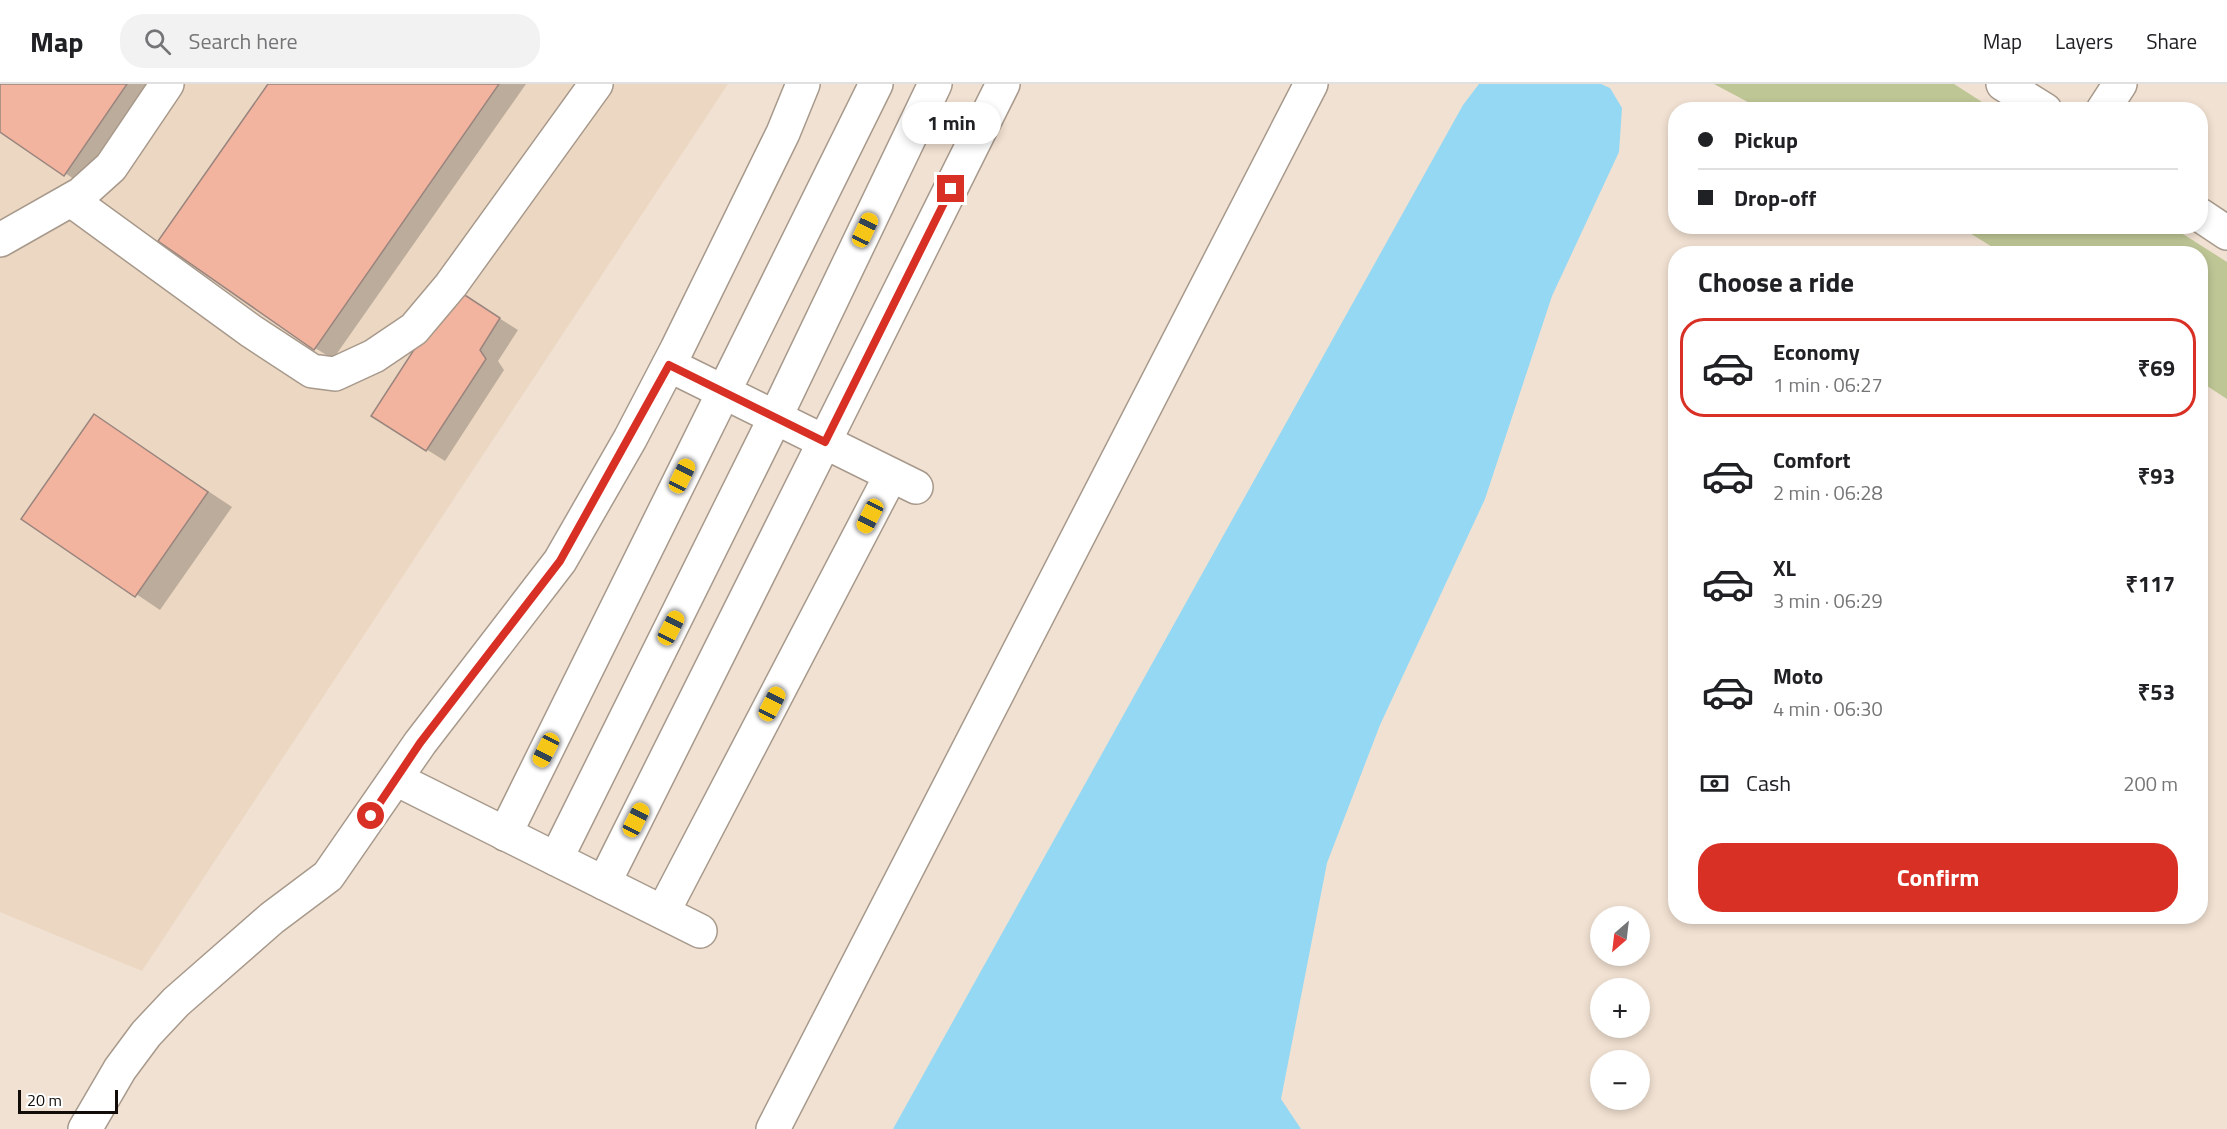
<!DOCTYPE html>
<meta charset="utf-8">
<style>
body{margin:0;font-family:"Titillium Web",sans-serif;background:#f2f2f2;color:#202124;height:100vh;display:flex;flex-direction:column;font-size:22px;white-space:nowrap}
*{box-sizing:border-box;margin:0}
p{font-size:20px;color:#757577}
.icon{flex:none;width:33px;height:33px;fill:none;stroke:currentColor;stroke-width:2;stroke-linecap:round;stroke-linejoin:round}
.map{position:relative;flex:1;overflow:hidden}
.sheet{position:absolute;left:1668px;top:162px;width:540px;height:678px;display:flex;flex-direction:column;background:#fff;border-radius:24px;box-shadow:0 3px 9px #0003}
.sheet>*{flex:none}
.top-card{position:absolute;left:1668px;top:18px;width:540px;height:132px;border-radius:24px;box-shadow:0 3px 9px #0003;display:grid;align-content:center;height:132px;padding:0 30px;background:#fff}
.needle{width:39px;rotate:208deg}
.buttons{position:absolute;left:1590px;top:822px;display:grid;gap:12px}
.buttons a{display:grid;place-items:center;width:60px;height:60px;border-radius:50%;background:#fff;box-shadow:0 3px 9px #0003;font-size:30px}
.scale{position:absolute;left:18px;bottom:15px;width:100px;box-sizing:border-box;padding-left:6px;border:3px solid #110c07;border-top:0;font-size:16px;line-height:21px;white-space:nowrap;color:#110c07;-webkit-text-stroke:4px #fff;paint-order:stroke}
.end{position:absolute;width:27px;height:27px;margin:-14px;border:8px solid #d93025;background:#fff;box-shadow:0 0 0 3px #fff}
.from{border-radius:50%}
.bubble{position:absolute;height:42px;border-radius:21px;background:#fff;box-shadow:0 3px 9px #0003;font-size:20px;font-weight:700;line-height:42px;text-align:center}
.car{position:absolute;width:18px;height:36px;margin:-18px -9px;border-radius:8px;box-shadow:0 0 4px 2px #0007;background:linear-gradient(#f5c518 24%,#345 0 40%,#f5c518 0 76%,#345 0 86%,#f5c518 0)}
.top-card b{display:flex;align-items:center;gap:21px;height:57px;font-size:22px}
.top-card b+b{border-top:2px solid #e0e0e0}
.top-card i{width:15px;height:15px;background:#202124}
ul{padding:0;list-style:none}
li{display:flex;align-items:center;gap:18px;height:99px;margin:0 12px 9px;padding:0 18px;border:3px solid transparent;border-radius:24px}
li div{flex:1}
li b{display:block;font-size:22px}
li em{font-style:normal;font-weight:700}
li.current{border-color:#d93025}
li>.icon{width:54px;height:54px;stroke-width:1.5}
h2{padding:0 30px;font-size:27px;line-height:72px}
.pay{display:flex;align-items:center;gap:15px;height:66px;padding:0 30px;font-size:22px}
.pay p{margin-inline-start:auto}
.cta{display:flex;gap:12px;margin-top:auto;padding:12px 30px}
.cta a{flex:1;height:69px;border-radius:24px;background:#d93025;color:#fff;font-size:24px;font-weight:700;line-height:69px;text-align:center}
header{display:flex;align-items:center;gap:36px;box-sizing:border-box;height:84px;padding:0 30px;background:#fff;border-bottom:2px solid #e0e0e0}
header strong{font-size:28px}
nav{display:flex;gap:33px;margin-inline-start:auto;font-size:21px}
.search{width:420px;height:54px;background:#f2f2f2;display:flex;align-items:center;gap:15px;box-sizing:border-box;padding:0 21px;border-radius:24px;color:#757577;font-size:22px}
.map>svg:first-child{display:block}
</style>
<header>
<strong>Map</strong>
<div class="search"><svg class="icon" aria-label="search" viewBox="0 0 24 24"><circle cx="10" cy="10" r="6"/><path d="M15 15l6 6"/></svg>Search here</div>
<nav><a>Map</a><a>Layers</a><a>Share</a></nav>
</header>
<div class="map">
<svg width="2227" height="1045" viewBox="0 0 2227 1045">
<rect width="100%" height="100%" fill="#f1e1d2"/>
<!-- built -->
<path fill="#ecd7c2" d="M0,0H728L142,887L0,828Z"/>
<!-- green -->
<g fill="#bec696">
<path d="M1714,0H1954L1993,25H1761Z"/>
<path d="M1960,143H2172L2227,178V315L2201,298L2200,170L2002,169Z"/>
</g>
<!-- water -->
<path fill="#95d8f3" d="M1479,0H1601L1610,4L1622,24L1619,68L1552,212L1485,415L1380,641L1327,779L1281,1015L1301,1045H893L1463,21Z"/>
<!-- shadow -->
<g fill="#0003">
<path d="M0,0H153L83,101L0,46Z"/>
<path d="M270,0H526L333,275L315,264Z"/>
<path d="M455,206L518,246L498,277L504,286L445,377L373,332Z"/>
<path d="M95,332L232,423L160,526L23,434Z"/>
</g>
<!-- building -->
<g fill="#f2b49f" stroke="#99857e" stroke-width="1.5">
<path d="M0,0H127L64,92L0,48Z"/>
<path d="M268,0H499L314,266L158,157Z"/>
<path d="M454,204L500,234L480,266L486,275L426,367L371,332Z"/>
<path d="M94,330L208,408L135,513L21,435Z"/>
</g>
<g fill="none" stroke-linecap="round" stroke-linejoin="round">
<defs>
<g id="minor">
<path d="M2003,0L2045,26"/>
<path d="M2103,26L2120,0"/>
<path d="M71,116L251,247L312,287L335,290L374,272L414,245L451,201L596,0"/>
<path d="M2200,131L2227,149"/>
<path d="M0,156L81,110L111,83L167,0"/>
<path d="M669,281L916,403"/>
<path d="M396,695L700,847"/>
<path d="M505,750L876,0"/>
<path d="M556,775L775,334L935,0"/>
<path d="M604,799L1003,0"/>
<path d="M663,828L891,391"/>
<path d="M85,1045L120,985L146,950L176,918L272,834L328,792L420,659L560,477L630,355L677,265L783,49L803,0"/>
<path d="M773,1045L1311,0"/>
</g>
</defs>
<!-- minor casing -->
<use href="#minor" stroke="#a7998b" stroke-width="36"/>
<!-- minor -->
<use href="#minor" stroke="#fff" stroke-width="33"/>
</g>
<g fill="none" stroke-linecap="round" stroke-linejoin="round">
<!-- route -->
<path stroke="#d93025" stroke-width="8" d="M371,732L420,659L560,477L669,281L825,358L951,105"/>
</g>
</svg>
<div class="buttons">
<a><svg class="needle" viewBox="-14 -14 28 28"><path d="M0-13l5 13h-10z" fill="#e53935"/><path d="M0 13l5-13h-10z" fill="#757577"/></svg></a>
<a>+</a>
<a>−</a>
</div>
<div class="scale">20 m</div>
<i class="end from" style="left:371px;top:732px"></i>
<i class="end" style="left:951px;top:105px"></i>
<div class="bubble" style="left:902px;top:18px;width:99px">1 min</div>
<i class="car" style="left:865px;top:146px;rotate:25deg"></i>
<i class="car" style="left:682px;top:392px;rotate:26deg"></i>
<i class="car" style="left:870px;top:432px;rotate:207deg"></i>
<i class="car" style="left:671px;top:544px;rotate:27deg"></i>
<i class="car" style="left:772px;top:620px;rotate:27deg"></i>
<i class="car" style="left:546px;top:666px;rotate:207deg"></i>
<i class="car" style="left:636px;top:736px;rotate:27deg"></i>
<div class="top-card">
<b><i class="from"></i>Pickup</b>
<b><i></i>Drop-off</b>
</div>
<section class="sheet">
<h2>Choose a ride</h2>
<ul>
<li class="current"><svg class="icon" aria-label="car" viewBox="0 0 24 24"><path d="M5 17H2v-5l4-1 3-4h7l3 4 3 1v5h-3M9 17h6M6 11h13"/><circle cx="7" cy="17" r="2"/><circle cx="17" cy="17" r="2"/></svg><div><b>Economy</b><p>1 min · 06:27</p></div><em>₹69</em></li>
<li><svg class="icon" aria-label="car" viewBox="0 0 24 24"><path d="M5 17H2v-5l4-1 3-4h7l3 4 3 1v5h-3M9 17h6M6 11h13"/><circle cx="7" cy="17" r="2"/><circle cx="17" cy="17" r="2"/></svg><div><b>Comfort</b><p>2 min · 06:28</p></div><em>₹93</em></li>
<li><svg class="icon" aria-label="car" viewBox="0 0 24 24"><path d="M5 17H2v-5l4-1 3-4h7l3 4 3 1v5h-3M9 17h6M6 11h13"/><circle cx="7" cy="17" r="2"/><circle cx="17" cy="17" r="2"/></svg><div><b>XL</b><p>3 min · 06:29</p></div><em>₹117</em></li>
<li><svg class="icon" aria-label="car" viewBox="0 0 24 24"><path d="M5 17H2v-5l4-1 3-4h7l3 4 3 1v5h-3M9 17h6M6 11h13"/><circle cx="7" cy="17" r="2"/><circle cx="17" cy="17" r="2"/></svg><div><b>Moto</b><p>4 min · 06:30</p></div><em>₹53</em></li>
</ul>
<div class="pay"><svg class="icon" aria-label="cash" viewBox="0 0 24 24"><path d="M3 7h18v10H3z"/><circle cx="12" cy="12" r="2"/></svg>Cash<p>200 m</p></div>
<div class="cta"><a>Confirm</a></div>
</section>
</div>
